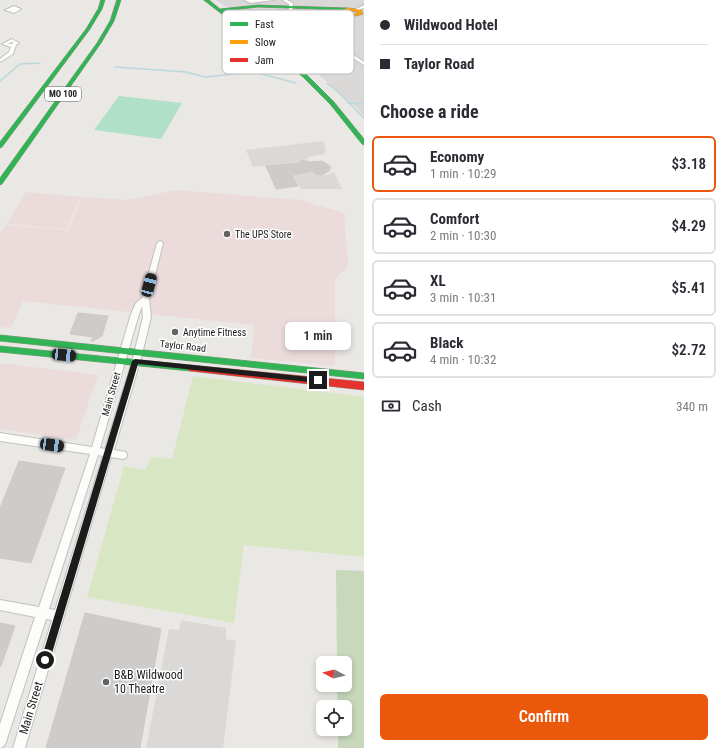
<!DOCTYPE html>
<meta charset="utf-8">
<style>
body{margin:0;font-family:"Roboto Condensed",sans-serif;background:#f7f7f7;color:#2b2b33;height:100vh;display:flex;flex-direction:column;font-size:15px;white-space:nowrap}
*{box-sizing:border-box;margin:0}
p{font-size:13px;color:#7c7c81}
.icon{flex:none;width:22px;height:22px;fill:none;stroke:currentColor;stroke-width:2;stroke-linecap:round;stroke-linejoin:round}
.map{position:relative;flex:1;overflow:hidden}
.details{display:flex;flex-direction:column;background:#fff;width:360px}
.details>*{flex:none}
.hud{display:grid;align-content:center;height:88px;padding:0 16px;background:#fff}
.needle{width:26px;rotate:277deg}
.fabs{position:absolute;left:316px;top:656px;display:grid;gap:8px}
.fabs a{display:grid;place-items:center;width:36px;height:36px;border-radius:6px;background:#fff;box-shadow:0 2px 6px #0003;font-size:20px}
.end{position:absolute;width:18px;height:18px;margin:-9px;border:5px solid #1c1c1c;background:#fff;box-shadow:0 0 0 2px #fff}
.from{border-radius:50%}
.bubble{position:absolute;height:28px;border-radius:6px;background:#fff;box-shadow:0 2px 6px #0003;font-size:13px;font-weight:600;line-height:28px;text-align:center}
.car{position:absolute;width:12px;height:24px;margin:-12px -6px;border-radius:5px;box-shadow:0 0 3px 1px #0007;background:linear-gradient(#222 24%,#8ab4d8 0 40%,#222 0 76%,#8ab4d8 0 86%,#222 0)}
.hud b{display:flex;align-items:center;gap:14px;height:38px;font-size:15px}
.hud b+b{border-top:1px solid #e1e1e2}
.hud i{width:10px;height:10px;background:#2b2b33}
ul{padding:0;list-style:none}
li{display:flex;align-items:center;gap:12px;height:56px;margin:0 8px 6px;padding:0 8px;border:2px solid #e1e1e2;border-radius:6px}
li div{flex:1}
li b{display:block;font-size:15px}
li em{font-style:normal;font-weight:600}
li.current{border-color:#ea580c}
li>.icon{width:36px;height:36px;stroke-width:1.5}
h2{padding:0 16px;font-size:18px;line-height:48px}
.pay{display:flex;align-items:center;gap:10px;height:44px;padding:0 16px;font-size:15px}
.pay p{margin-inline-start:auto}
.cta{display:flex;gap:8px;margin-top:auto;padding:8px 16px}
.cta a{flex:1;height:46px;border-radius:6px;background:#ea580c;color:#fff;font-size:16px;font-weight:600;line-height:46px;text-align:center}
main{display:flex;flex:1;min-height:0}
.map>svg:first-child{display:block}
</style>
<main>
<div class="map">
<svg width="364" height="748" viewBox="0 0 364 748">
<rect width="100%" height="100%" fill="#eae8e5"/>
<!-- residential -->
<path fill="#d9d8d6" d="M216,0H364V117L359,110L319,75L265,32Z"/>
<!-- commercial -->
<g fill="#ecdbdb">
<path d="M177,190L299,200L344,213L348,266L335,279V366L251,358L254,325L23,301L11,328L0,327V235L6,225L68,230L82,197L127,200Z"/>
<path d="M26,192L81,197L66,229L7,224Z"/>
<path d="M0,363L98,375L76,440L0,429Z"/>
</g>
<!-- grass -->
<path fill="#d8e6c4" d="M193,376L364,397V557L244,545L234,623L87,597L124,466L145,470L152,457L172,459Z"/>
<!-- forest -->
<path fill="#c7d8bb" d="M336,570L364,571V748H338V729H345V707H338L337,685H345V663H337Z"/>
<!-- pitch -->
<path fill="#b1e0c9" d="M119,96L182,103L161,139L94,130Z"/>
<!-- parking -->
<g fill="#dad9d8">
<path d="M323,141L326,149L325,154L308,157L307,159L295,162L264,166L253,167L246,150Z"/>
<path d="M313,172V175H327L334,172L342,189H301L293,175Z"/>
<path d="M181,620L226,628V639L236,641L223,748H146L169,629L179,630Z"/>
</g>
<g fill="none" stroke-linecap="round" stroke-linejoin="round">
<!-- stream -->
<g stroke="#b9d7dd" stroke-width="1.5">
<path d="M115,67L186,72L205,77L254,72L296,83"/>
<path d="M0,81L20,64L40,63"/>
<path d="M327,84C336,87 355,110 364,118"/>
<path d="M348,103L364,104"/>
</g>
</g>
<!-- building -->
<g fill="#ceccca" stroke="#cdc9c6">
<path d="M303,160L310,162L322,161L331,167L329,171L322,175L314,174V171L292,175L298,186L276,189L266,166L297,163Z"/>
<path d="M78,313L108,316L102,336L91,342L93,337L70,334Z"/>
<path d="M19,461L65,468L31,563L0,558V508Z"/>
<path d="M85,613L161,629L140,748H46Z"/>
<path d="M0,623L15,626L1,666H0Z"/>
</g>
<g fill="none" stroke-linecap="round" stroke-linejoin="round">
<defs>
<g id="street">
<path d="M244,0H274L251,3Z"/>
<path d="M282,0H287L293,3L292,19L293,20L315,29L364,62V65L311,31L291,22L288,19L289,4Z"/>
<path d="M364,5V8L356,11L354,10Z"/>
<path d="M14,6L21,9L14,13L5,10Z"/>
<path d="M12,39L19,43L16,45L13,54L0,62V59L9,52L11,47L2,44ZM12,42L14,43L11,44H8Z"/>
<path d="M160,241L163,243L149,299L151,317L141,358L114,450L126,452L127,455L126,458L123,459L111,457L25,748H13L52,620L46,619L6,742L4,746L0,748V724L35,617L0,610V600L39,607L90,454L0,441V433L92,447L131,314L136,303L142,298L157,243ZM142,306L143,317L133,358L105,449L100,448L139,314ZM98,455L103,456L55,610L49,609Z"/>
</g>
<g id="fast">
<path d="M101,0H105L102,9L90,29L2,147L0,148V142L86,29L98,9Z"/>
<path d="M117,0H121L114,21L101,43L2,184L0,185V178L97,43L110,21Z"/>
<path d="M204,0H209L220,9L258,5L347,8L345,10L258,7L223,11L307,75L334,102L364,139V145L362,144L330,104L303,77Z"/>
<path d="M0,335L364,373V379L0,341Z"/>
<path d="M0,346L190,365L194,368L190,371L0,352Z"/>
</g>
<path id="slow" d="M348,8L361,10L363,14L351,17L341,15L340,10ZM348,10L357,12L358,13L351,15L345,13V12Z"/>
<path id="jam" d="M190,365L364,382V390L190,371L186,368Z"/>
</defs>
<!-- street casing -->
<use href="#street" stroke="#c1c0bf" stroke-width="2"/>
<!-- fast casing -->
<use href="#fast" stroke="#92927e" stroke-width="1"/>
<!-- slow casing -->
<use href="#slow" stroke="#92927e" stroke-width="1"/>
<!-- jam casing -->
<use href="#jam" stroke="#92927e" stroke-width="1"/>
<!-- street -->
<use href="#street" fill="#fcfcfb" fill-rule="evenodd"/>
<!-- fast -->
<use href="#fast" fill="#30b455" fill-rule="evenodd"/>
<!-- slow -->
<use href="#slow" fill="#ff9f0a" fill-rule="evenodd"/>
<!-- jam -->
<use href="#jam" fill="#e5322d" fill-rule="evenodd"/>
</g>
<!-- route -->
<path fill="#1c1c1c" d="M135,359L318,378L321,380L318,383L138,364L50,660L45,665L41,660L132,361Z"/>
<!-- markers -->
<g fill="#646362" stroke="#fff" stroke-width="1.5">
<circle cx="227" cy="234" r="4"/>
<circle cx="175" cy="332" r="4"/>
<circle cx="106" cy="682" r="4"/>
</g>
<g text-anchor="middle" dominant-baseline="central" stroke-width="3" stroke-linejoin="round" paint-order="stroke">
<!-- shield labels -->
<rect fill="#fff" stroke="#606060" stroke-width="1" x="45" y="87" width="36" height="14" rx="3"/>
<g font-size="9" font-weight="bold" fill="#1c1c1c">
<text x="63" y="94">MO 100</text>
</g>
<!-- poi labels -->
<g font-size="10" fill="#1c1c1c" stroke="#fff" text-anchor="start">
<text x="235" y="234">The UPS Store</text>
<text x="183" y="332">Anytime Fitness</text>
</g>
<!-- street labels -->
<g font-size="10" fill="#1c1c1c" stroke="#fff">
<text transform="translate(183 346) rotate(6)">Taylor Road</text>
<text transform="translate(111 394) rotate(-74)">Main Street</text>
</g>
<!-- near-poi labels -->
<g font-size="12" fill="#1c1c1c" stroke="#fff" text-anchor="start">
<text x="114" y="675">B&amp;B Wildwood<tspan x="114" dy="14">10 Theatre</tspan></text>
</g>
<!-- near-street labels -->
<g font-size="12" fill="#1c1c1c" stroke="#fff">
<text transform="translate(31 708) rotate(-73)">Main Street</text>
</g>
</g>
<!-- legend -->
<rect x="222" y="10" width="132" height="64" rx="6" fill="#fff" stroke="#bbb" stroke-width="1"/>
<rect x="230" y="22" width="18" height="4" fill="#30b455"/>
<rect x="230" y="40" width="18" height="4" fill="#ff9f0a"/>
<rect x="230" y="58" width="18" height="4" fill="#e5322d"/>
<g font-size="11" fill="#1c1c1c">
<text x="255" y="28">Fast</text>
<text x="255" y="46">Slow</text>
<text x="255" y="64">Jam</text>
</g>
</svg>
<div class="fabs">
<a><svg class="needle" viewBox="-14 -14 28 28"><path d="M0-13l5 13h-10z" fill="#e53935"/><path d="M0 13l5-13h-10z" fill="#7c7c81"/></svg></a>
<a><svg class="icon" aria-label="locate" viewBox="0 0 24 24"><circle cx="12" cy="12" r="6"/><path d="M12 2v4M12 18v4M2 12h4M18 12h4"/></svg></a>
</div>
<i class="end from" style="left:45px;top:660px"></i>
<i class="end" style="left:318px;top:380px"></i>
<div class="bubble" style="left:285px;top:322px;width:66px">1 min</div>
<i class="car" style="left:149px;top:285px;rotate:15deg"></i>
<i class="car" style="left:64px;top:355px;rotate:95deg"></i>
<i class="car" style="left:52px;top:445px;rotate:98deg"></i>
</div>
<section class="details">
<div class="hud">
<b><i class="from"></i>Wildwood Hotel</b>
<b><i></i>Taylor Road</b>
</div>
<h2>Choose a ride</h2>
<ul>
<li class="current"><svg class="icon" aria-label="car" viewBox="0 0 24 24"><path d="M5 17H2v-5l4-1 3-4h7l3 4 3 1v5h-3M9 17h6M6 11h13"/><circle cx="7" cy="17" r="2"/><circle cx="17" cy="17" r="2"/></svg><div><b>Economy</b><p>1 min · 10:29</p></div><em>$3.18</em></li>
<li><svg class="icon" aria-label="car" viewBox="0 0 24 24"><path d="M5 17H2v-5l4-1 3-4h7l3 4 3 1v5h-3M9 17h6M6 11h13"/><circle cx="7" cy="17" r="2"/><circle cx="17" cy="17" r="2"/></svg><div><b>Comfort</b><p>2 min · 10:30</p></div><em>$4.29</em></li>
<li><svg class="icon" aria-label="car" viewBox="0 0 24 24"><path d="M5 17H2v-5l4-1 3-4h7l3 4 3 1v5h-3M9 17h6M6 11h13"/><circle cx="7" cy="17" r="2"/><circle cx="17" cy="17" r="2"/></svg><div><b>XL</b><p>3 min · 10:31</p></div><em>$5.41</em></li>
<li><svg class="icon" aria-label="car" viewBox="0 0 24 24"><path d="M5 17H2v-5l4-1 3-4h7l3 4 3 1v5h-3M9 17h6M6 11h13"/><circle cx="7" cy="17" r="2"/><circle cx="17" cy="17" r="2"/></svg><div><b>Black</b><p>4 min · 10:32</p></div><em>$2.72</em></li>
</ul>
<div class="pay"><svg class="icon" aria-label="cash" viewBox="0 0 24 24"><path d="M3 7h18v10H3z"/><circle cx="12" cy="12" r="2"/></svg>Cash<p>340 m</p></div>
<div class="cta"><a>Confirm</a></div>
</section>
</main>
